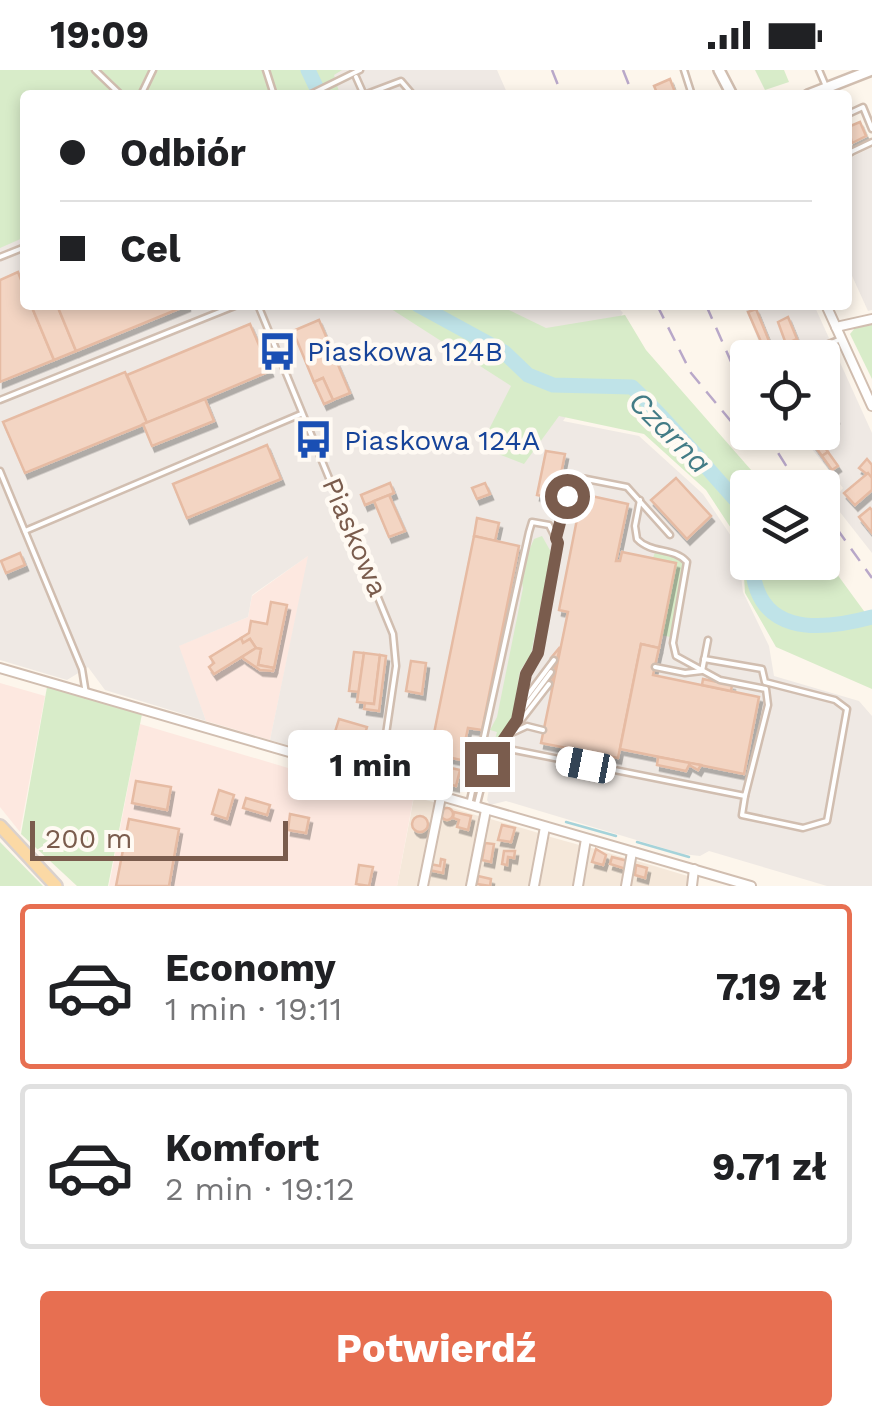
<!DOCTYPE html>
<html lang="pl">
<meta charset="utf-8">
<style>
body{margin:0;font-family:"Work Sans",sans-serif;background:#f2f2f2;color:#202124;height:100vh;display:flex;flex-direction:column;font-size:38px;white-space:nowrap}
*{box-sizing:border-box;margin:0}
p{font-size:32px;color:#757577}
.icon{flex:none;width:55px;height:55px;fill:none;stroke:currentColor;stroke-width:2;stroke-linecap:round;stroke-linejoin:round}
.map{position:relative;height:816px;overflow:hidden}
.panel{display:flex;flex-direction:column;background:#fff;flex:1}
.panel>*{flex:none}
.top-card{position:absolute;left:20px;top:20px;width:832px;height:220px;border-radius:10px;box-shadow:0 5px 15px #0003;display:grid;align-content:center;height:220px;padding:0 40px;background:#fff}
.controls{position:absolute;left:730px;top:270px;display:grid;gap:20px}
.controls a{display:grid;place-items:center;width:110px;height:110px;border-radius:10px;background:#fff;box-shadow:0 5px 15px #0003;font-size:50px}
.scale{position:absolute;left:30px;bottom:25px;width:258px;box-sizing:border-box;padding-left:10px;border:5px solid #7a5c4d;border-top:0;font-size:28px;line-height:35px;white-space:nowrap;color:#7a5c4d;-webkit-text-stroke:8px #fffaf3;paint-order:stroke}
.end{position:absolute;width:45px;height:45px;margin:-22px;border:12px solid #7a5c4d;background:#fff;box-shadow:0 0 0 5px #fff}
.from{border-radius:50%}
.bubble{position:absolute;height:70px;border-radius:10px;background:#fff;box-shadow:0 5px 15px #0003;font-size:32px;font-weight:700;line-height:70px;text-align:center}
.car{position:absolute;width:30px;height:60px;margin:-30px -15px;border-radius:12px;box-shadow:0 0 8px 2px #0007;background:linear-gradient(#fff 24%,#345 0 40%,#fff 0 76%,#345 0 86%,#fff 0)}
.top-card b{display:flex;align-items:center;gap:35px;height:95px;font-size:38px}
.top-card b+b{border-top:2px solid #e0e0e0}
.top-card i{width:25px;height:25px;background:#202124}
ul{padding:18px 0 0;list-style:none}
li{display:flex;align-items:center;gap:30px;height:165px;margin:0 20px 15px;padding:0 20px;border:5px solid #e0e0e0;border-radius:10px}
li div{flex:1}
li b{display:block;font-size:38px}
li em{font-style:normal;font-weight:700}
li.current{border-color:#e76f51}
li>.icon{width:90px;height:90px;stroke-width:1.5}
.cta{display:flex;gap:20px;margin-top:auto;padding:20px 40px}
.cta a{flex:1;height:115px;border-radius:10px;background:#e76f51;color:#fff;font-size:40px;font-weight:700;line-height:115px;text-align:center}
.status{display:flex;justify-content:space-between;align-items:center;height:70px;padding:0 50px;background:#fff;direction:ltr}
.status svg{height:28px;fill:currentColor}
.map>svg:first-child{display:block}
</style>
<div class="status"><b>19:09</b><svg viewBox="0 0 49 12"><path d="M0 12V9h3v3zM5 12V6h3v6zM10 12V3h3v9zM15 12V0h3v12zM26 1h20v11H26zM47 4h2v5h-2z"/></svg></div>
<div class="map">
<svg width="872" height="816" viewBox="0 0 872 816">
<defs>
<filter id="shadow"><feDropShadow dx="3" dy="5.5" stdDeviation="0" flood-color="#0004"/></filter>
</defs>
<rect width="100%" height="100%" fill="#fdf6ec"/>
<!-- residential -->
<g fill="#f5e8da">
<path d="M414,727L437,733L421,816H397Z"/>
<path d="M442,735L482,747L469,816H425Z"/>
<path d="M487,748L542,764L532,816H475Z"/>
<path d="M547,766L583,776L576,816H537Z"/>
<path d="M588,777L629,789L624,816H580Z"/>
<path d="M634,790L691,807L689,816H629Z"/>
</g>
<!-- commercial -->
<g fill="#fde8e0">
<path d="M309,485L270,670L206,651L178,576L248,547L252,526Z"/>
<path d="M0,613L45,626L20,762L0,737Z"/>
<path d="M140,654L359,719L361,715L413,730L397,816H109Z"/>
</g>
<!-- industrial -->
<g fill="#efe9e4">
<path d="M0,0H497L508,25H25V235H616L623,243L617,251L627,260L563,351L639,366L703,424L737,475L743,522L769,576L774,606L859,631L872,646V816H827L709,781L700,786L683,784L506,731L490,735L487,730L489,719L495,720L496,715L485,712V709L459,707L456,716L416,707L413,699L390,696L389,691L375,690L368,696H359L270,670L308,486L252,525L248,547L179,576L206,651L105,620L88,597L67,610L0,590Z"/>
<path d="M872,77V240L868,241L848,197V89Z"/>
<path d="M744,235H814L872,363V483L832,432L843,418L799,363L822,362V288L765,287Z"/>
</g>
<!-- green -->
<g fill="#d8ecc9">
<path d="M0,0H342L334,5L340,25H303L302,22L293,25H25V167L0,178Z"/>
<path d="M755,0H784L789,12L765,20Z"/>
<path d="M385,235H499L546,258L625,245L646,280L766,417L748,418V492H822L823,485L872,552V619L776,577L745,523L742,475L706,420L644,364L559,346L524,394L480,377L511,316Z"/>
<path d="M872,255V309L850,264L855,258Z"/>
<path d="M542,466L551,482L531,584L520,601L512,649L501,669L493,672L489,668L495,669L497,662L490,660L497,647L523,518C519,501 527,485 534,469Z"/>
<path d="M655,482L677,487L683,494L670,567L661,565L676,493L653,488Z"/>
<path d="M47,617L142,644L108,816H77L21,764Z"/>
<path d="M0,772L43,816H0Z"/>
</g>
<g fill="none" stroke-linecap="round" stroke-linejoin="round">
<!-- stream -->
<g stroke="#a5d3da" stroke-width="2.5">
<path d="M566,752L616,766"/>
<path d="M637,772L689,787"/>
</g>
<!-- river -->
<g stroke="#bfe3e8" stroke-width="15">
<path d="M308,0L320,25"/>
<path d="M418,235L504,282L528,305L553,315L632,317C674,356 708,401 748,443"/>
<path d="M752,492C755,565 817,562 872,547"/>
</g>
</g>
<!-- building -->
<g fill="#f3d5c3" stroke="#e6bba3" stroke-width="2.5" filter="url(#shadow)">
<path d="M670,9L676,25H658L654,16Z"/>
<path d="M860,52L866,66L852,73L848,57Z"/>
<path d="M18,202L25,220V235H31L54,290L0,312V210Z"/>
<path d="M31,235H57L76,281L54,290Z"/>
<path d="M57,235H188L76,281Z"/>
<path d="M756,239L769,271L762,274L748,242Z"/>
<path d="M788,247L797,269L786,274L778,252Z"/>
<path d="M319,250L350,323L333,330L323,308L314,312L293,261Z"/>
<path d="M250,254L270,301L147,353L127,305Z"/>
<path d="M823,300L830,328L822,330V300Z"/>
<path d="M125,302L147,353L25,403L3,352Z"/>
<path d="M323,308L333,330L324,334L314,312Z"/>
<path d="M830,328L836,348L822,352V330Z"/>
<path d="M205,329L214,351L152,376L143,354Z"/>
<path d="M816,365L828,382L822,386L810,369Z"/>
<path d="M267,375L281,409L187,448L173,414Z"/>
<path d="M546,381L565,384L556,429L537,425Z"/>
<path d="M828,382L838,396L832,400L822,386Z"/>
<path d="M867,389L872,395V408L859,398Z"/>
<path d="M868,403L872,408V420L855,435L844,423Z"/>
<path d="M676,408L711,446L687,469L651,430Z"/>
<path d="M390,413L394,423L365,435L361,425Z"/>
<path d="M485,413L490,424L477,429L472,418Z"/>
<path d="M582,424L628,434L616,491H620L622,482L676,493L659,578L641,574L618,688L541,673L568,542L559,540Z"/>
<path d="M389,425L405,461L389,467L374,431Z"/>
<path d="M870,438L872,440V463L859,447Z"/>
<path d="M477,448L499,453L495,471L474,466Z"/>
<path d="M474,466L519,476L482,660L468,658L461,690L430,683Z"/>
<path d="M20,483L25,495L6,503L1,491Z"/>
<path d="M271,532L287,535L274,598L258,595L261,579L256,578L250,569L243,573L241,568L249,563L251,551L267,554Z"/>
<path d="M241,568L243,573L250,569L256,578L214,604L209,597L214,593L210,587Z"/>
<path d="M641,574L659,578L653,605L759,627L744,704L620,679Z"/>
<path d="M560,577L551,616L547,613L553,604L549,600L556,591L551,588Z"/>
<path d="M256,578L261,579L258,595L274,598L273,601L260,600L244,589L242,587Z"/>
<path d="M354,582L364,583L359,622L349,621Z"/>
<path d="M364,583L380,585L374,634L357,632Z"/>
<path d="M380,585L386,586L379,641L364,639L365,633L374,634Z"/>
<path d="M411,591L426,593L422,624L406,621Z"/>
<path d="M703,609L732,615L731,621L702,615Z"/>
<path d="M339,649L367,657L363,670L335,662Z"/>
<path d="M658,687L701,695L698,700L689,695L686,701L657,695Z"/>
<path d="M428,693L460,700L456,716L425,709Z"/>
<path d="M136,711L171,717L167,740L132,733Z"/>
<path d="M219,720L234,725L227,749L212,744Z"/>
<path d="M246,728L270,735L267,745L243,738Z"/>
<circle cx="447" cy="744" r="6"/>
<path d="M454,742L471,746L468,760L457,757L459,750L453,748Z"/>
<path d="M290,744L309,748L306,763L288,760Z"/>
<circle cx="420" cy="754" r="8"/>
<path d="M129,749L179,759L169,816H116Z"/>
<path d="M502,755L515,758L511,772L498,770Z"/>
<path d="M485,773L494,774L491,792L482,790Z"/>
<path d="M596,779L606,785L603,795L592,792Z"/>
<path d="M504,781H515L514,788L508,787L507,795L502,794Z"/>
<path d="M612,787L628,791L626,799L610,794Z"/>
<path d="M441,789L445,790L443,803L429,800L430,794L440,796Z"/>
<path d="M359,795L373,797L369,816L356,814Z"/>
<path d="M636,795L647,798L645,808L635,805Z"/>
<path d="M478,806L491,809L490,816L477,814Z"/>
</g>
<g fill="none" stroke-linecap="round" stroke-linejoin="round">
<defs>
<g id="service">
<path d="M95,0L121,25"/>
<path d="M266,0L274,25"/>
<path d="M684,0L692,25"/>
<path d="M819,0L825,14"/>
<path d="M356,7L364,25"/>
<path d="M141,25L153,0"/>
<path d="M309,25L360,0"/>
<path d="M364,25L401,11L413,25"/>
<path d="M848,44L863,37L872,59"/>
<path d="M848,76L851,82L848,84"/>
<path d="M851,82L872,72"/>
<path d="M0,187L25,177"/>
<path d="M258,235L393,564L396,596L380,705"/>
<path d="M794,288L841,269"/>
<path d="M0,330L237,235"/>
<path d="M0,401L82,599L86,624"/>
<path d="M25,461L301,344"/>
<path d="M556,467L571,406L627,417L670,465"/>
<path d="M704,589L762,599L765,612L835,630L847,639L827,751L803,758L742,745L745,726"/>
<path d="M655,597L685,603L702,601L708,570"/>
<path d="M521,634L554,590"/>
<path d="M518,646L551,602"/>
<path d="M512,662L549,614"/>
<path d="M514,662L527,656L543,660"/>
<path d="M499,677L745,726L768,635L766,619L720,610L676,586L673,573L687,492C674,477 651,484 637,469L635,456L640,430"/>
<path d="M469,735L529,462L532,452L549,455L558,473L538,583L526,603L517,650L487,694L477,734"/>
</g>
<g id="minor">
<path d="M826,235L872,336"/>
<path d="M836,257L872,249"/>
<path d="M0,598L751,816"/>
<path d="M423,816L441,727"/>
<path d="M471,816L486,740"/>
<path d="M534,816L545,757"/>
<path d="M578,816L586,769"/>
<path d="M626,816L632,782"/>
<path d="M692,816L694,799"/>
</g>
<g id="tertiary">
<path d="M719,0L732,25"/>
<path d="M808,25L872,0"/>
</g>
<path id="primary" d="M0,756L56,816"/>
</defs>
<!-- service casing -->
<use href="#service" stroke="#d1beb0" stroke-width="9"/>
<!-- minor casing -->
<use href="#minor" stroke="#d1beb0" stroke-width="12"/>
<!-- tertiary casing -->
<use href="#tertiary" stroke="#d1beb0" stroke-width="14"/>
<!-- primary casing -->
<use href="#primary" stroke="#dad1cd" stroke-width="16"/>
<!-- service -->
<use href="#service" stroke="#fff" stroke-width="4"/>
<!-- minor -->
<use href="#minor" stroke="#fff" stroke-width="8"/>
<!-- tertiary -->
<use href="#tertiary" stroke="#fff" stroke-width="9"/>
<!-- primary -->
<use href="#primary" stroke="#fbd9a5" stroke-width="11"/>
<!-- rail -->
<g stroke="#b9a8c9" stroke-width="2.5" stroke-dasharray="15 10" stroke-linecap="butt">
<path d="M552,0L562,25"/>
<path d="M623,0L633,25"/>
<path d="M657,235L691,303L739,361"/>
<path d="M706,235L748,330"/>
<path d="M765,362L800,418"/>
<path d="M822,438L872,508"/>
</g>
</g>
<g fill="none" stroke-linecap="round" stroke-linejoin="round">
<!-- route -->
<path stroke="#7a5c4d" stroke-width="12" d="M487,694L517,650L526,604L538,583L558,473L556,468L567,426"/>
</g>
<!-- icons -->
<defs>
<symbol id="bus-bare" viewBox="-9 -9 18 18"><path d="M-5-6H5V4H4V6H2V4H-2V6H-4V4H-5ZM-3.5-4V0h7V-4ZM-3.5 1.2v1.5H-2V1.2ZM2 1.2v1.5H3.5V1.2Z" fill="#1a4fb4" stroke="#fffaf3" stroke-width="2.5" paint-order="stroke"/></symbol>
</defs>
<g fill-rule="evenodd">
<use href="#bus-bare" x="250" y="254" width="55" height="55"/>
<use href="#bus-bare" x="286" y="342" width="55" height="55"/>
</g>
<g text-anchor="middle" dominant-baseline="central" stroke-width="9" stroke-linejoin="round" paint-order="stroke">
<!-- transit labels -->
<g font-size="28" fill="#164399" stroke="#fffaf3" text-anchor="start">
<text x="307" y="281">Piaskowa 124B</text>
<text x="344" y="370">Piaskowa 124A</text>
</g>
<!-- street labels -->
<g font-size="28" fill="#7a5c4d" stroke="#fffaf3">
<text transform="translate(355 467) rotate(67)">Piaskowa</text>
</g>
<!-- water labels -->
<g font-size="30" font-style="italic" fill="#437c86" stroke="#fffaf3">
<text transform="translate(670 362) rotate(45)">Czarna</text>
</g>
</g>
</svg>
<div class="controls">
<a><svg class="icon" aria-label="locate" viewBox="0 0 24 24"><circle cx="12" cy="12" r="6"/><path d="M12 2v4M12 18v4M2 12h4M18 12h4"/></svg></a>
<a><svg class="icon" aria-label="layers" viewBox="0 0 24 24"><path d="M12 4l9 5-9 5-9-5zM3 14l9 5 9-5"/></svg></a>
</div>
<div class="scale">200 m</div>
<i class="end from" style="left:567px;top:426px"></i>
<i class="end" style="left:487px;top:694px"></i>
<div class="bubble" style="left:288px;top:660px;width:165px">1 min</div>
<i class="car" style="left:586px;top:695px;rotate:281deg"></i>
<div class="top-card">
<b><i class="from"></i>Odbiór</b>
<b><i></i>Cel</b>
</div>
</div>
<section class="panel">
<ul>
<li class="current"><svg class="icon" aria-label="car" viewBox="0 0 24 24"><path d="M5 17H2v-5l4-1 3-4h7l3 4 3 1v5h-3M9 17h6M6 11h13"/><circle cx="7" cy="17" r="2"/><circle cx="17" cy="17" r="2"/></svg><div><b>Economy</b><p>1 min · 19:11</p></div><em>7.19 zł</em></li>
<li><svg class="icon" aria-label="car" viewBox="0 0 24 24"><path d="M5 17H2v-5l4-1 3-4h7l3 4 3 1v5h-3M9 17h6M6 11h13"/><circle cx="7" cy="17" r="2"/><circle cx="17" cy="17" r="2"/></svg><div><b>Komfort</b><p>2 min · 19:12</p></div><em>9.71 zł</em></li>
</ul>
<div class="cta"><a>Potwierdź</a></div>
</section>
